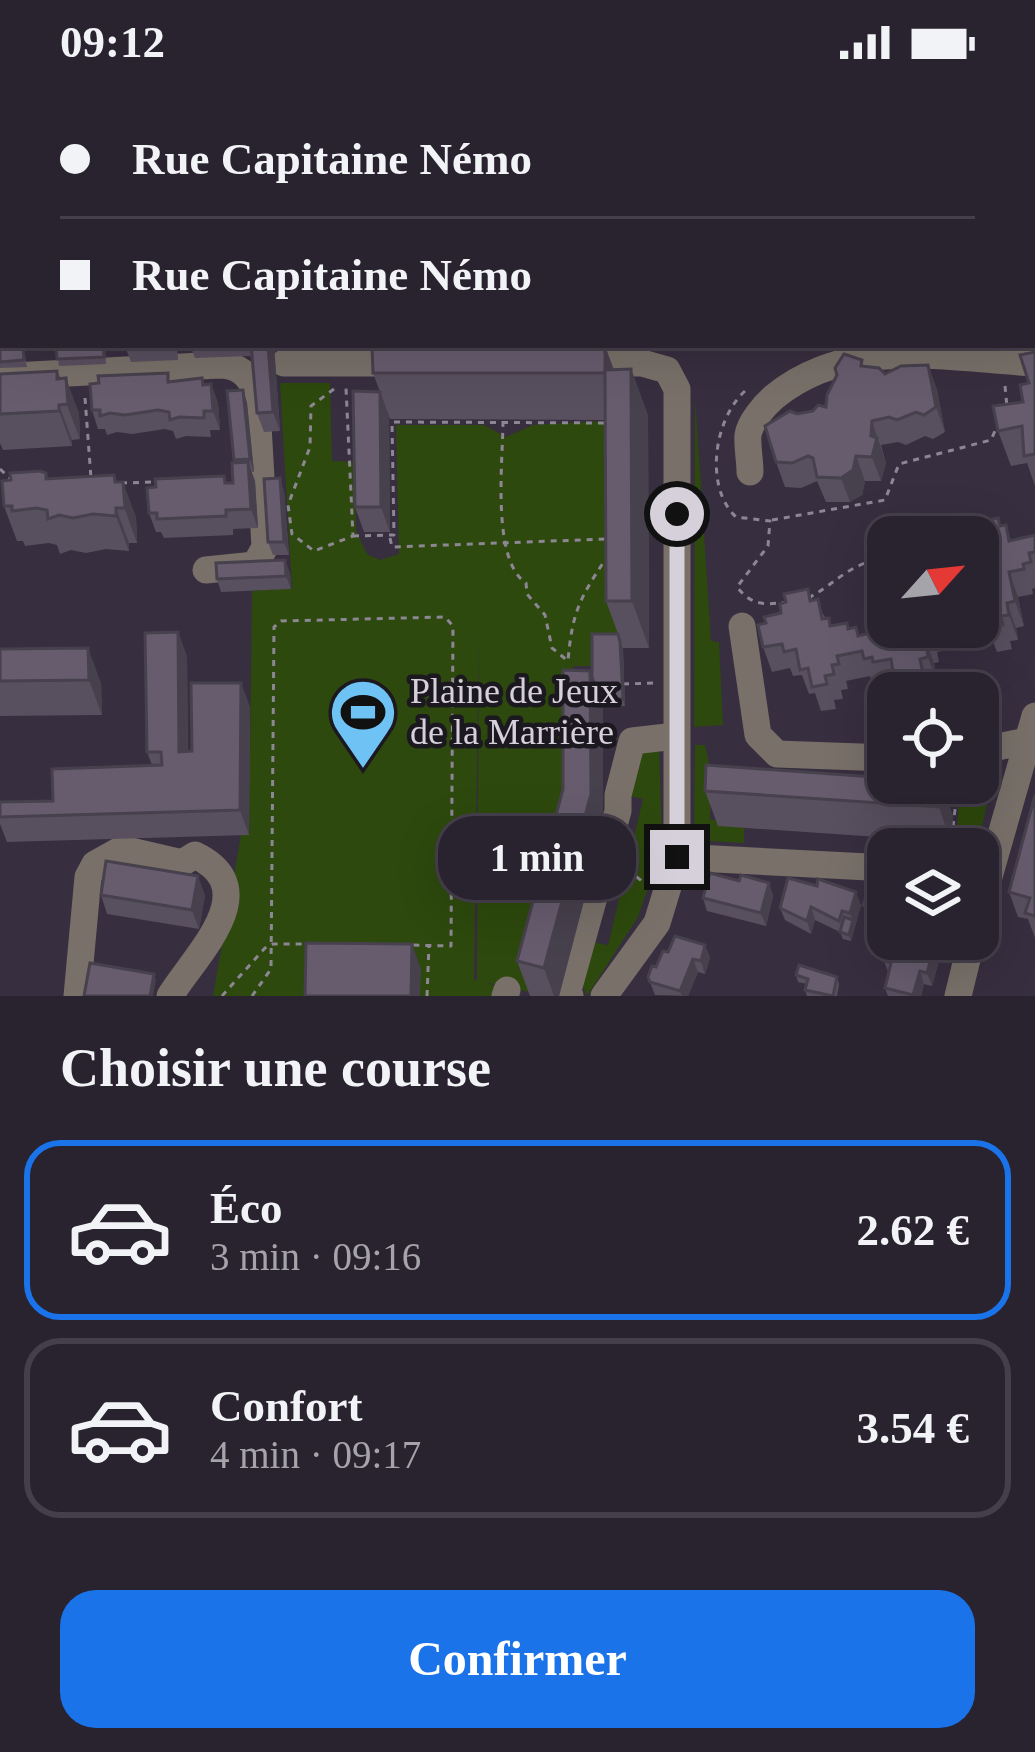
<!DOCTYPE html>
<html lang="fr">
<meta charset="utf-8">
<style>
body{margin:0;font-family:Georgia,serif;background:#352f3b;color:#f1f3f6;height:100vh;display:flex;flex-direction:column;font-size:45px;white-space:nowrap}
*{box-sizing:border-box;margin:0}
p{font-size:39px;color:#a5a4aa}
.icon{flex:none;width:66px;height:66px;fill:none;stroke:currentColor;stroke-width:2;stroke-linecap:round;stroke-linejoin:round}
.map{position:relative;height:912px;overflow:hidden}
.side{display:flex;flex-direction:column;background:#29222f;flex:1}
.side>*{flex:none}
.top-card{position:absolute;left:0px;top:0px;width:1035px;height:264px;box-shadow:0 12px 48px #0002,0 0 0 3px #453f4b;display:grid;align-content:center;height:264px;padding:0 60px;background:#29222f}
.needle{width:78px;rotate:63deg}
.controls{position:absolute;left:867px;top:432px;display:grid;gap:24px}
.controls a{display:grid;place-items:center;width:132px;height:132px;border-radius:24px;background:#29222f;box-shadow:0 12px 48px #0002,0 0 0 3px #453f4b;font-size:60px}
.end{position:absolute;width:54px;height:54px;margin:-27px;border:15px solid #d6d0db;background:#111;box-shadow:0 0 0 6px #111}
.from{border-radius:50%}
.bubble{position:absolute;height:84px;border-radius:36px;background:#29222f;box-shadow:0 12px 48px #0002,0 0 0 3px #453f4b;font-size:39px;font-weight:700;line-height:84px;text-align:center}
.top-card b{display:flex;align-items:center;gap:42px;height:114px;font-size:45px}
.top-card b+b{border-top:3px solid #453f4b}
.top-card i{width:30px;height:30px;background:#f1f3f6}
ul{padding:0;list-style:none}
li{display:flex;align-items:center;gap:36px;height:180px;margin:0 24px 18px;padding:0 36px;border:6px solid #453f4b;border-radius:36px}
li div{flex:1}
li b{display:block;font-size:45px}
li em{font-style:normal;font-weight:700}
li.on{border-color:#1a73e8}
li>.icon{width:108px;height:108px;stroke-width:1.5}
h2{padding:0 60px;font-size:54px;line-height:144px}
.button{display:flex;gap:24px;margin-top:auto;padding:24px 60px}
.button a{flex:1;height:138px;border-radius:36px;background:#1a73e8;color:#fff;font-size:48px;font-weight:700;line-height:138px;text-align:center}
.status{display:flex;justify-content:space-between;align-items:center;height:84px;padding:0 60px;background:#29222f;direction:ltr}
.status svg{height:33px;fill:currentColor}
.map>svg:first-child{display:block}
</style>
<div class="status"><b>09:12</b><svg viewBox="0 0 49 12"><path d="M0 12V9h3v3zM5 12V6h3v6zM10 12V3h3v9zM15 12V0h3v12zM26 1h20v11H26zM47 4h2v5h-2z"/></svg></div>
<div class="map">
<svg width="1035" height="912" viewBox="0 0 1035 912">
<rect width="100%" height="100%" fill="#372e3f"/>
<!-- green -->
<g fill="#2d490d" fill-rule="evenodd">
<path d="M280,299H330L332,377L355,378L356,447L367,470L380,476L399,470L396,341H484L506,353L533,341L622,336V556L594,582H573L572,736L529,908L485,898L498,903L496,912H213L241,751L249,750L252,507L292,504ZM479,542L477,896L476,897L474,896Z"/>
<path d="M695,313L711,557L719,558L723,641L694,643Z"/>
<path d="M659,658L662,762L638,833L587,912L582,900L592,858L608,861L643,715L625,711L637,666Z"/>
<path d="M695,661H705L710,683V735L744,743V759L708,757L694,738Z"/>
<path d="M978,696L992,697L979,756L966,765H921L922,756L951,758L952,747H957L960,699Z"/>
</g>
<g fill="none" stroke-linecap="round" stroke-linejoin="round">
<!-- path -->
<g stroke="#8d8694" stroke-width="3" stroke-dasharray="6 6" stroke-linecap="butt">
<path d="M624,0V3"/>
<path d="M1005,302L1007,323"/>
<path d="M334,305L311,322L310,363L288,421L292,450L314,467L353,452L346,304"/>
<path d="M745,307C714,335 704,403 736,433L770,437L768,462L737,503C752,522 764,521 787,518"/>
<path d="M85,314L91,394"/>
<path d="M503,337C503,376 491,476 526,499L527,510L545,531L552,564L568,577C572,530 579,515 605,476"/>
<path d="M0,385L12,396"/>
<path d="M121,399L154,398"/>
<path d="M772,436L885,416L899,380L991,356L998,340"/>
<path d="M353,452L394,451L392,338L607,339"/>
<path d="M390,454L392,463L607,455"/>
<path d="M808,514C830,503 844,486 868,478L888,489"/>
<path d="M623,600L655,599"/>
<path d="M953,743L958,699"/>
<path d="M627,785L643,798"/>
<path d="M522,795L545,775"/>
<path d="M222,912L265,864L273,860H309"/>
<path d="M252,912L271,885L274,543L281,537L445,533L453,542L451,862L409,861"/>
<path d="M427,912L429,861"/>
</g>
<!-- minor -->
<g stroke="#787069" stroke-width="27">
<path d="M926,0L930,3"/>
<path d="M51,3V0"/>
<path d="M1032,22L1035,21"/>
<path d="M284,279H406"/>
<path d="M576,279H642L667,286L677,305V773"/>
<path d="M0,298L13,292L219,281C238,281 248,290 256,307L265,463L255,481L206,486"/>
<path d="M750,388C750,376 747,362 748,351C750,338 764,322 774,313C848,252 947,274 1035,279"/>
<path d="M742,542L758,651L777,670L888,674"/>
<path d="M978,667L1026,657"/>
<path d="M978,831L1035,632"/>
<path d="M77,912L88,793L95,780L122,765L182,779L195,771C266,805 197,869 170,912"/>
<path d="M505,912L507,906"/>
<path d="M570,912L567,910L618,727V711L632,657L676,652"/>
<path d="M604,912L657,839L677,773L888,784"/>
<path d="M958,912L972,855"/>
</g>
</g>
<!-- wall -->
<g fill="#584f5f">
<path d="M0,0H14L15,3H3V134H0Z"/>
<path d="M829,0H896V3H830Z"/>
<path d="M1011,0H1035V6H1032V3H1012Z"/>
<path d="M23,261L27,283L0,284V262Z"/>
<path d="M56,261H124V263H105L106,280L59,282Z"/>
<path d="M177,261L178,276L131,278L126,265Z"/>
<path d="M190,261H274L280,347L264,348L257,329L252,274L249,272L195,274Z"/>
<path d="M605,262L614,286L631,285L648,332L649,564H623L625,622H603V744L559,912H530L517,877L563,705L590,587L592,593L618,550L606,517L605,336L390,335L373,289Z"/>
<path d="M1035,268V402L1027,379L1011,382L998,347L1023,318Z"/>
<path d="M928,281L937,306L945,348L933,355L925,352L906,361L898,358L881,361L886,379L881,397H865L862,411L850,418H826L817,397L801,404L785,403L776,378L797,330L826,323L865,282L885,290Z"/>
<path d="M57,287L79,329L80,355L72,356V362L3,366L0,359V290Z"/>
<path d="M202,294L204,301L211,300L218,319L220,346H210L211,353L186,352L176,355L173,347L165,345L132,350L117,348L107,351L105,345H98L92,326L171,298Z"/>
<path d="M243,306L247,319L254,388H251L255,397L258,444L233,445V451L164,454L161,448H156L149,429L227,399H233Z"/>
<path d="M380,308L389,333L390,448H364L355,423Z"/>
<path d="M46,389L48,395L117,398L136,433L137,459H129V467L106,465L86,469L71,466L60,470L57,461L49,459L25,462L23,457H17L4,422Z"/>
<path d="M284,407L289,471H273L268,458Z"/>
<path d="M998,434L1001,442L1006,441L1011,456L1035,451V504L1032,505L1033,510L1018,513L1024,542L1016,544L1018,556L1010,557L1012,565L997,568L991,552L987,553L984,544L960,549L962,558L953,559L954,565L937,568L939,578L934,579L937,598L929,600L931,609H900L897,600L882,603L881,598L873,600L870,592L846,597L848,605L841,606L843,615L834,616L836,625L821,627L815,609L809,610L802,591L793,592L790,584L772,588L763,563L766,539L781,529L786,518L808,505L812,516L832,542L849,545L856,543L859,551L883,546L888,543H978V459Z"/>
<path d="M290,489L291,505L221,508L217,495Z"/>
<path d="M178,548L187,573L188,667H192L241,599L250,624L249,751L7,758L0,740V718L53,717L152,681L147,668Z"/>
<path d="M0,565L101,599L102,631L0,632Z"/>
<path d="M941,699L953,732L951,758L718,742L705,707Z"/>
<path d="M1035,711V854L1028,835L1018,833L1009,808Z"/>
<path d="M739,797L769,799L773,812L766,842L707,827L703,814Z"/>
<path d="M888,802V840L867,834L863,821Z"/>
<path d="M101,811H205L199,845L107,830Z"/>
<path d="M861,821L851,857L843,855L840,848L815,836L811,850L785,836L780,824Z"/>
<path d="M959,855L953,878L935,872L938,880L932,902L924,900L921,912H888L885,904L889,890L884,877H914L928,865L926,858Z"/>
<path d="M705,861L710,874L705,890L698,888L688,912L655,911L648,893L668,868Z"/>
<path d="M796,891L837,893L839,900L837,912H807L805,906L807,900L798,898Z"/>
</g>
<!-- shaded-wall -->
<g fill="#47404d">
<path d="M268,261H274L280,347L273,328Z"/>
<path d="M605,262L622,309L605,289Z"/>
<path d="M928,281L937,306L945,348L936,323Z"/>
<path d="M631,285L648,332L649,564L632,517Z"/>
<path d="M57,287L67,315L66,294L79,329L80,355L57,295Z"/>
<path d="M211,300L218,319L220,346L213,327Z"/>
<path d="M243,306L247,319L254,388L250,375Z"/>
<path d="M380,308L389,333L390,448L381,423Z"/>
<path d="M59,321L72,356V362L59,327Z"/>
<path d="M872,337L886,379L881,397L872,373Z"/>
<path d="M856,372L865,397L862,411L850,418L841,394Z"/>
<path d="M248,378L255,397L258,444L251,425Z"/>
<path d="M114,391L124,419L123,398L136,433L137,459L115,398Z"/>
<path d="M280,394L284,407L289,471L284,458Z"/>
<path d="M116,424L129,459V467L116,432Z"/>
<path d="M285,476L290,489L291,505L286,492Z"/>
<path d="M1009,488L1018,513L1024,542L1015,517Z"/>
<path d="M1007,519L1016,544L1018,556L1009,531Z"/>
<path d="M178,548L187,573L188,692L179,668Z"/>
<path d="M925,554L934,579L937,598L928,573Z"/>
<path d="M620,558L623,564L625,622L623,615Z"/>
<path d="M88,564L101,599L102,631L89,596Z"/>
<path d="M920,575L929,600L931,609H930L924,595Z"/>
<path d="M590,587L603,622V744L559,912H554L544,884Z"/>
<path d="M241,599L250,624L249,751L240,726Z"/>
<path d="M941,699L953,732L951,758L939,723Z"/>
<path d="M198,792L205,811L199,845L192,826Z"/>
<path d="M769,799L773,812L766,842L761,829Z"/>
<path d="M856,808L861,821L851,857L849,851L853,836L850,829Z"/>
<path d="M811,823L815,836L811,850L807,837Z"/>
<path d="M951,855H959L953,878L948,865Z"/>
<path d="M412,860L421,885L420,912H411Z"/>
<path d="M705,861L710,874L705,890L701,877Z"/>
<path d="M933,867L938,880L932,902L927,889Z"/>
<path d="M693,875L698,888L688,912H682L680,907Z"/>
<path d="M920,887L924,900L921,912H913Z"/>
<path d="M154,890L156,896L153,912H150Z"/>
</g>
<!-- building -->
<g fill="#665c6e" stroke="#47404d" stroke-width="3">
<path d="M0,0H11V3H3V87H0Z"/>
<rect x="63" y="0" width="24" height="3"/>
<path d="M124,0H259L206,3H125Z"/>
<rect x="395" y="0" width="34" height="3"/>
<rect x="958" y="0" width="32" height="3"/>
<path d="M23,261L24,276L0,278V262Z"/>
<path d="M56,261H103L104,273L57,275Z"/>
<path d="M126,261H173V263L126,265Z"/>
<path d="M251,261H268L273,328L257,329Z"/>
<path d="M372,261L605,262V289H373Z"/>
<path d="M1035,268V370L1024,372L1022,342L998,347L993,322L1023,318L1020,301L1029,299L1020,271Z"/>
<path d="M844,270L862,276L861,282L879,284L885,290L901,282L928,281L936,323L924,331L916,328L897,336L889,333L872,337L871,352L877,354L872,373L856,372L853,386L841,394L817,393L813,374L808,372L792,379L776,378L765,342L790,327L797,330L813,327L818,321L826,323L827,311L837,291L835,284Z"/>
<path d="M631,285L632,517H606L605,286Z"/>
<path d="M57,287V295L66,294L68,320L59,321V327L0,330V290Z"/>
<path d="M168,289V298L202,294L203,301L211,300L213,327H204V334L179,333L170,336L169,328L158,326L125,331L110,329L100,332V326H92L90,300L99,299L98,292Z"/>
<path d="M243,306L250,375L234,376L227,307Z"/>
<path d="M353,307L380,308L381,423H355Z"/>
<path d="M248,378L251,425L226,426V432L157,435V429H149L147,404L156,403L155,395L224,392L225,399H233L232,379Z"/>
<path d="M40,387L46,389V395L114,391L115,398H123L125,424H116V432L93,430L73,434L59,431L48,435L47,426L36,424L12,427V422H4L2,397L11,396L10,389Z"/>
<path d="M280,394L284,458H268L264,395Z"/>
<path d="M998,434L1000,442L1006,441L1009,457L1035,451V468L1029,469L1031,478L1023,480L1024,485L1009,488L1015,517L1007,519L1009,531L1001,532L1003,541L988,543L984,526L978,528L979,459L975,439Z"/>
<path d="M285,476L286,492L217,495L216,479Z"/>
<path d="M808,505L810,517L818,515L822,535L829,534L830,542L847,539L848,545L856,543L858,552L883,546L881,538L888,537L884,517L888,516V543H932L928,544L930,553L925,554L928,573L920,575L924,595L902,599L900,592L894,593L891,575L873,578L872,573L864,575L862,567L837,572L839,580L832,581L834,590L825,592L827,600L812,603L808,584L800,586L796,565L784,568L782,560L763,563L758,541L766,539L764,533L781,529L780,520L786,518L784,510Z"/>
<path d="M178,548L179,668L192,667L191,599H241L240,726L0,733V718L53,717L52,685L162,681L161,668H147L145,549Z"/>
<path d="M592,550H618L620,558L623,615H600L592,593Z"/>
<path d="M88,564L89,596L0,597V565Z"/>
<path d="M563,586L590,587L591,710L544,884L517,877L563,705Z"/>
<path d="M706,681L888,694V699H940L939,723L705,707Z"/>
<path d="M1035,711V832L1025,829L1030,814L1009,808Z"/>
<path d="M106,777L198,792L192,826L101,811Z"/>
<path d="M710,789L739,797L741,791L769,799L761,829L703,814Z"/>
<path d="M788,794L817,802L818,795L856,808L850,829L842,827L839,837L811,823L807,837L780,824Z"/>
<path d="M872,798L888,802V829L863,821Z"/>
<path d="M844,833L853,836L849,851L840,848Z"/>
<path d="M675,852L705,861L701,877L693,875L680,907L650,898L648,893L652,882L656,883L663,867L668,868Z"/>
<path d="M927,855H951L948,865L926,858Z"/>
<path d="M306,859L412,860L411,912H305Z"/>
<path d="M921,863L933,867L927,889L920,887L913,911L885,904L891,879L884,877L886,869L914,877Z"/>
<path d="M90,879L154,890L150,912H84Z"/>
<path d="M799,881L837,893L833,912L805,906L808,895L796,891Z"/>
</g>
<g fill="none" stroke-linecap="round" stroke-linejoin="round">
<!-- route -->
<path stroke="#d6d0db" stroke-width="15" d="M677,430V773"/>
</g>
<!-- icons -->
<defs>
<symbol id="stadium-pin" viewBox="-11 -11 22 30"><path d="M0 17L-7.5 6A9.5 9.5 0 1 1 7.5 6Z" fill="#6fc2f4" stroke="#1c1820"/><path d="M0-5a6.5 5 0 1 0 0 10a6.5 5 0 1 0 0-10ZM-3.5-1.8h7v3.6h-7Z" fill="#111"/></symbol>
</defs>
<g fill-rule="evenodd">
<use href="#stadium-pin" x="325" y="590" width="76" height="104"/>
</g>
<g text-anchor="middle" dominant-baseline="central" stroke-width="9" stroke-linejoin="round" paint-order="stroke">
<!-- poi labels -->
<g font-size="36" fill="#d6d0db" stroke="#1c1820" text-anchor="start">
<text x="410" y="607">Plaine de Jeux<tspan x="410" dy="41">de la Marrière</tspan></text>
</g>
</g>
</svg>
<div class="controls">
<a><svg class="needle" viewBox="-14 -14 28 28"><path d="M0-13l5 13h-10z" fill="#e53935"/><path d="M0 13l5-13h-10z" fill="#a5a4aa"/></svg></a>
<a><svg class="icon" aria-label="locate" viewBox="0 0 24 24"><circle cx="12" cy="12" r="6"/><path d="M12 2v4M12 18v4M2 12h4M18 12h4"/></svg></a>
<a><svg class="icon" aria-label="layers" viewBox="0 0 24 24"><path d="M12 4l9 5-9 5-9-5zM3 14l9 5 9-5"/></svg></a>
</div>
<i class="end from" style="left:677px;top:430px"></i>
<i class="end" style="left:677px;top:773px"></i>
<div class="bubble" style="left:438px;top:732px;width:198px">1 min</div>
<div class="top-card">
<b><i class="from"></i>Rue Capitaine Némo</b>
<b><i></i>Rue Capitaine Némo</b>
</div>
</div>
<section class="side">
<h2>Choisir une course</h2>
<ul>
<li class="on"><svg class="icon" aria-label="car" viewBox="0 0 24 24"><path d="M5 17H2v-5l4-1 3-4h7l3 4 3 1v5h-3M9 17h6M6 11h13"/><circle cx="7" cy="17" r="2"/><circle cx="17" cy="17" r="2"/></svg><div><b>Éco</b><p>3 min · 09:16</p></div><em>2.62 €</em></li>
<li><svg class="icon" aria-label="car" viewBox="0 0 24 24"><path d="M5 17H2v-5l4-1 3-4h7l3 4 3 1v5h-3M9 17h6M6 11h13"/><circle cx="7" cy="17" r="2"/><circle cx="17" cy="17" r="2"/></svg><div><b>Confort</b><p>4 min · 09:17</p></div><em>3.54 €</em></li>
</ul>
<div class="button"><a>Confirmer</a></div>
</section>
